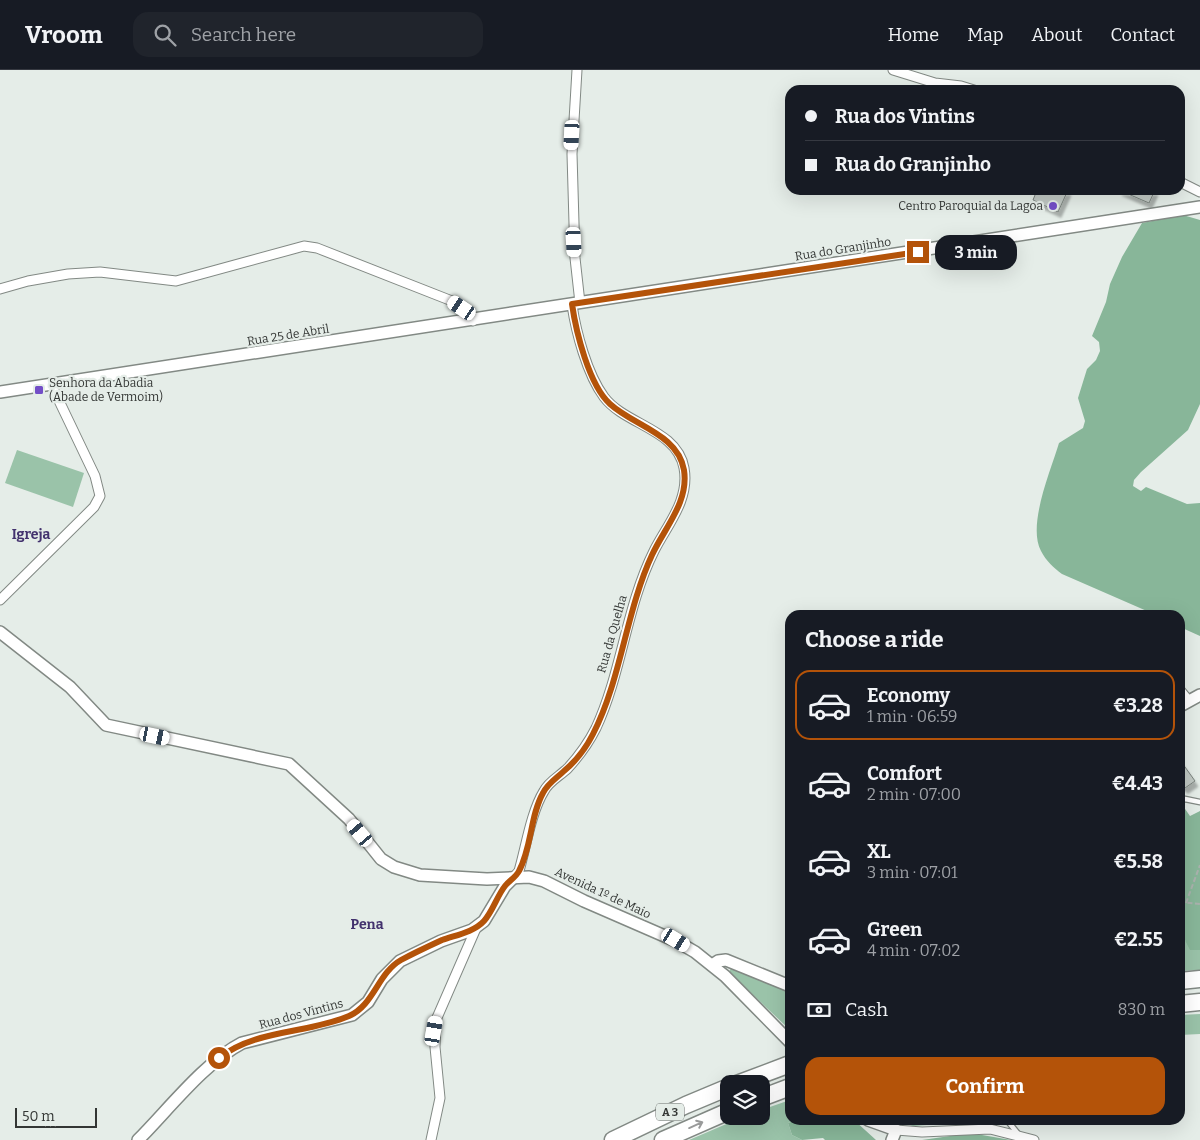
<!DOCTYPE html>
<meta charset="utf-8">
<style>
body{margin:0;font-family:Bitter,serif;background:#20242c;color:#f1f3f6;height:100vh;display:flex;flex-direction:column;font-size:19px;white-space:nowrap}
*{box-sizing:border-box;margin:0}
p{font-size:16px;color:#9ea1a6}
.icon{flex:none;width:28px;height:28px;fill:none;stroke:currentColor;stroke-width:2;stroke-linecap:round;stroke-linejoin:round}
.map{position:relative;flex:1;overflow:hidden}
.sheet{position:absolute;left:785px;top:540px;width:400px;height:515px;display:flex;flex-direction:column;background:#171b24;border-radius:15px;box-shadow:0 5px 20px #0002}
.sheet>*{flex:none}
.top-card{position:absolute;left:785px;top:15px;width:400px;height:110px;border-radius:15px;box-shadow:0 5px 20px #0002;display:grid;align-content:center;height:110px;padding:0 20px;background:#171b24}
.fabs{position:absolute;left:720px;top:1005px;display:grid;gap:10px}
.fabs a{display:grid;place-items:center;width:50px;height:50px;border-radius:10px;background:#171b24;box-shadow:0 5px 20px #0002;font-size:25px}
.scale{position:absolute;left:15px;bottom:12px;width:82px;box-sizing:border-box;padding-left:5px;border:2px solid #333634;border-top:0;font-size:14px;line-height:18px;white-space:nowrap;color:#333634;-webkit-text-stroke:4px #e5ede8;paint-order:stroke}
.end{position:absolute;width:22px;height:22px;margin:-11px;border:6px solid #b45309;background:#fff;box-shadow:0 0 0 2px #fff}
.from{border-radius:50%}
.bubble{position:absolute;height:35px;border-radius:15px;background:#171b24;box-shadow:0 5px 20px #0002;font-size:16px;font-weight:700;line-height:35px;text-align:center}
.car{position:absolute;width:15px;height:30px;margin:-15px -8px;border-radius:6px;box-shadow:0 0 4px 1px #0007;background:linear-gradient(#fff 24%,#345 0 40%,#fff 0 76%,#345 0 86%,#fff 0)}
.top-card b{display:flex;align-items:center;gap:18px;height:48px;font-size:19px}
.top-card b+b{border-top:1px solid #363941}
.top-card i{width:12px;height:12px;background:#f1f3f6}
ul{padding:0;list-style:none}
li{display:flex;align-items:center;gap:15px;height:70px;margin:0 10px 8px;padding:0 10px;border:2px solid transparent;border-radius:15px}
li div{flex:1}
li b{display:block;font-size:19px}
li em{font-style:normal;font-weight:700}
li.selected{border-color:#b45309}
li>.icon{width:45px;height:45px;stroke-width:1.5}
h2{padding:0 20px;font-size:22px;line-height:60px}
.pay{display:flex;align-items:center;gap:12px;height:55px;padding:0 20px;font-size:19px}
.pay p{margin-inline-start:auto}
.primary-button{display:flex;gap:10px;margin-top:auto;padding:10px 20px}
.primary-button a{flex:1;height:58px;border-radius:15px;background:#b45309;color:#fff;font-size:20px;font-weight:700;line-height:58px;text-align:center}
header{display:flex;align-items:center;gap:30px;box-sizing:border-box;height:70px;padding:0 25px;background:#171b24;border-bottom:1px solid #363941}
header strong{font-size:24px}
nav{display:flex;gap:28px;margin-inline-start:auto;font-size:18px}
.search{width:350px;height:45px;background:#20242c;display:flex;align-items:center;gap:12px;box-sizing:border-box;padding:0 18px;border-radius:15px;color:#9ea1a6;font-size:19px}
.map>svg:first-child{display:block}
</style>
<header>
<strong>Vroom</strong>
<div class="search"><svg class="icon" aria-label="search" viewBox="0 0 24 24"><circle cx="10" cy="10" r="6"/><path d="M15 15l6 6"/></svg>Search here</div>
<nav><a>Home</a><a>Map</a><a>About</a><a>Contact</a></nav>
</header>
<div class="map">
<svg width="1200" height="1070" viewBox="0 0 1200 1070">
<defs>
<filter id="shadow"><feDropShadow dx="3" dy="5.5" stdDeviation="1" flood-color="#0004"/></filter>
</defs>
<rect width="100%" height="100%" fill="#e5ede8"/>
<!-- green -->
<g fill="#9ac3a9">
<path d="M17,380L84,403L73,437L5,413Z"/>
<path d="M1180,870H1185L1200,880V900L1180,901Z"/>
<path d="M731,898L790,921V960L729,902Z"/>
<path d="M1200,944V964L1180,965V945Z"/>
<path d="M790,1030V1050H797L788,1053L792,1065L802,1070H689L745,1046H761V1040Z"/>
<path d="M891,1050H980L981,1051L913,1056Z"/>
</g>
<!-- forest -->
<g fill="#88b699">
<path d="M1183,145L1200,150V334L1188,360L1141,402L1134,410L1133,416L1141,421L1146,417L1187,434L1200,433V566L1180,557V545H1156L1062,504C1054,498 1046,491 1041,481C1027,455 1051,400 1059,373L1083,358L1085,351L1078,328L1087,299L1096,290L1100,281L1099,272L1092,266L1106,232L1110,214L1122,187L1142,153Z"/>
<path d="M1183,736L1190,746L1200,741V880H1190L1185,870H1180V738Z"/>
<path d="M797,1050H854L876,1070H825L823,1068L802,1070L792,1065L788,1053Z"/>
<path d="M957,1065H982L1011,1070H922Z"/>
</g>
<!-- building -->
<g fill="#c0c8c3" stroke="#7b837e" filter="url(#shadow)">
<path d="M1037,120H1068L1058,142L1033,130Z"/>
<path d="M1119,120H1155L1149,133Z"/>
<path d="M1180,690L1195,711L1185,718L1180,714Z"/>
</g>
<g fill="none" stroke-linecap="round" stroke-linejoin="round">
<defs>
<g id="service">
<path d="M1180,732L1185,729L1200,732"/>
<path d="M1007,1050L1019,1065"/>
</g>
<g id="minor">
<path d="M577,0L572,84L575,188L580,233"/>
<path d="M893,0L935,13L961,16L974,20"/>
<path d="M1180,112L1200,122"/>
<path d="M0,219L28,211L68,204L100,202L176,211L304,176L317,178L452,231L462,239L473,251"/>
<path d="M0,530L94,437L100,426L95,406L51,314"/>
<path d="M1180,620L1189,631"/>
<path d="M513,808L519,801C526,777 531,742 544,721C549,711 560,706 568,698C579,686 589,672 596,658C622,602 626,537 654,481C667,455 690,430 684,398C677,359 625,355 604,327C587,304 576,262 572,235"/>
<path d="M896,1060L922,1062L990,1059L1034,1070"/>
<path d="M431,1070L440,1028L435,977L436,950L477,856"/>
</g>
<g id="tertiary">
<path d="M0,322L1200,137"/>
<path d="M0,562L70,617L106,655L289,694L349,749L381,789L394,797L420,805L487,809L529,807L544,811L584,831L676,871L695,882L725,906L790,972"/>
<path d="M1180,636L1200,625"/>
<path d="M712,895L718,891L726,890L790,916"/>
<path d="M868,1050L896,1060L892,1070"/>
<path d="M138,1070C168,1040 205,992 242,973L352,945L368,932L382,909L400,891L441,871L472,860L484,851L505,816L513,808"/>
</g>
<g id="motorway">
<path d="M1180,911L1200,909"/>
<path d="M1180,934L1200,932"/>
<path d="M737,1014L790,994"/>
<path d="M761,1028L790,1017"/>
<path d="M613,1070L686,1035L729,1017"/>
<path d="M663,1070L729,1041"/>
</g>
</defs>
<!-- service casing -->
<use href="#service" stroke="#828984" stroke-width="7"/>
<!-- minor casing -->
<use href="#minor" stroke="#828984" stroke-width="11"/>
<!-- tertiary casing -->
<use href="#tertiary" stroke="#828984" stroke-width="14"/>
<!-- motorway casing -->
<use href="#motorway" stroke="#828984" stroke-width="19"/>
<!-- path -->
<g stroke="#abb2ae" stroke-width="2" stroke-dasharray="5 2.5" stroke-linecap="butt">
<path d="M1180,832L1200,834"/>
<path d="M1186,833L1200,795"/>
</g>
<!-- service -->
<use href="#service" stroke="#fff" stroke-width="4.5"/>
<!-- minor -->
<use href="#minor" stroke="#fff" stroke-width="9"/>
<!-- tertiary -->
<use href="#tertiary" stroke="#fff" stroke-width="11"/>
<!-- motorway -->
<use href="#motorway" stroke="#fff" stroke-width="16"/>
</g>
<!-- one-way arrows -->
<defs><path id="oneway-shaft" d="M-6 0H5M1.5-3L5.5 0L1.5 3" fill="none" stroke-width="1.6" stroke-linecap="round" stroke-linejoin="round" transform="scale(1.25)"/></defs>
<use stroke="#999a9a" href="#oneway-shaft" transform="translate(696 1055) rotate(-24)"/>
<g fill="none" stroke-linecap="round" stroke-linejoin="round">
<!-- route -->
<path stroke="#b45309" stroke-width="6" d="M219,988C256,959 307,964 349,946C374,935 378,903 401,890C414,883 429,876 442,870C456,865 474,862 484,851C493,841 497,826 505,816C509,811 516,807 519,801C532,777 530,746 543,723C548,713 557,708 564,701C576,691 586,678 593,664C621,610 626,541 652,485C665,457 689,432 684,400C678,364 634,356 610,334C589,315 576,262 572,234L918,182"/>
</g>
<!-- markers -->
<g fill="#734ec7" stroke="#e5ede8" stroke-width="2">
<circle cx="1053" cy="136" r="5"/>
<rect x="34" y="315" width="10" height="10" rx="2.5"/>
</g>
<g text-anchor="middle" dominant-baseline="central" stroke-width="4.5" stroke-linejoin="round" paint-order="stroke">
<!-- shield labels -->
<rect fill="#e5ede8" stroke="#686d6a" stroke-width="1" x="656" y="1033.5" width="28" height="17" rx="4"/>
<g font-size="11" font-weight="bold" fill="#333634">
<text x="670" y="1042">A 3</text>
</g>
<!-- poi labels -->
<g font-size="12" fill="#333634" stroke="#e5ede8" text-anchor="end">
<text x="1043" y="136">Centro Paroquial da Lagoa</text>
<text x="49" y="313" text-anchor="start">Senhora da Abadia<tspan x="49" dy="14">(Abade de Vermoim)</tspan></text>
</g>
<!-- street labels -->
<g font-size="12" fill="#333634" stroke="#e5ede8">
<text transform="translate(843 179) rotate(-9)">Rua do Granjinho</text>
<text transform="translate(288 265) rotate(-9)">Rua 25 de Abril</text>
<text transform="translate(612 564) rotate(-74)">Rua da Quelha</text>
<text transform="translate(603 823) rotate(25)">Avenida 1º de Maio</text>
<text transform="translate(301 944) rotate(-15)">Rua dos Vintins</text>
</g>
<!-- neighbourhood labels -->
<g font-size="14" font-weight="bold" fill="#43326e" stroke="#e5ede8">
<text x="31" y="464">Igreja</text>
<text x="367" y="854">Pena</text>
</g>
</g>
</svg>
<div class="fabs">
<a><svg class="icon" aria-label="layers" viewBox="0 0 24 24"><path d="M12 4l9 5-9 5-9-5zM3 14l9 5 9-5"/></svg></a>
</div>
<div class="scale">50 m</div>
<i class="end from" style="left:219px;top:988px"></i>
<i class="end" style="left:918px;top:182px"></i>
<div class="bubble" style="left:935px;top:165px;width:82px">3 min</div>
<i class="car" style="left:572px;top:65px;rotate:183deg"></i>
<i class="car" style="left:574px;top:172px;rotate:177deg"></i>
<i class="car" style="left:462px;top:238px;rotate:304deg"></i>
<i class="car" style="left:155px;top:666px;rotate:102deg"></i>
<i class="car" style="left:360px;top:763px;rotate:320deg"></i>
<i class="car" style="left:676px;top:870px;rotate:121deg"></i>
<i class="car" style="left:434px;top:961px;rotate:10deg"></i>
<div class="top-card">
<b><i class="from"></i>Rua dos Vintins</b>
<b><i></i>Rua do Granjinho</b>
</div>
<section class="sheet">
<h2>Choose a ride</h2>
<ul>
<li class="selected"><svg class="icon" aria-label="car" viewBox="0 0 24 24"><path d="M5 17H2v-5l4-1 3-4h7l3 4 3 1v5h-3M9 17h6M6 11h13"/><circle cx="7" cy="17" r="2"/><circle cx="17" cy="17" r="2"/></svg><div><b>Economy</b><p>1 min · 06:59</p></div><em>€3.28</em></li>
<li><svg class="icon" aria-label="car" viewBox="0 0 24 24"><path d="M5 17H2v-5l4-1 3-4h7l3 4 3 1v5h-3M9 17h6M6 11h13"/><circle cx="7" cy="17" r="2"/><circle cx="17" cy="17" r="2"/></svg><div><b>Comfort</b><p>2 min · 07:00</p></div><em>€4.43</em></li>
<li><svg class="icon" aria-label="car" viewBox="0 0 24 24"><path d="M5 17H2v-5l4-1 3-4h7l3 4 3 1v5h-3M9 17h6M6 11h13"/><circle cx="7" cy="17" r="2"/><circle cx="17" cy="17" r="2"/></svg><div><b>XL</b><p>3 min · 07:01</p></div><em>€5.58</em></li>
<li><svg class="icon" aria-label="car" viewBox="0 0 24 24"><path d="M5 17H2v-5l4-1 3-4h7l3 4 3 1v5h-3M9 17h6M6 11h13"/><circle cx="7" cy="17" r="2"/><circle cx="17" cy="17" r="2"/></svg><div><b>Green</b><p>4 min · 07:02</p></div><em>€2.55</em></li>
</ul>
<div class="pay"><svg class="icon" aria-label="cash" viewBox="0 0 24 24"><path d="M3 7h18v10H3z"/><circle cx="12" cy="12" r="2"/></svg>Cash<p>830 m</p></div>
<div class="primary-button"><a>Confirm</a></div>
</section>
</div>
